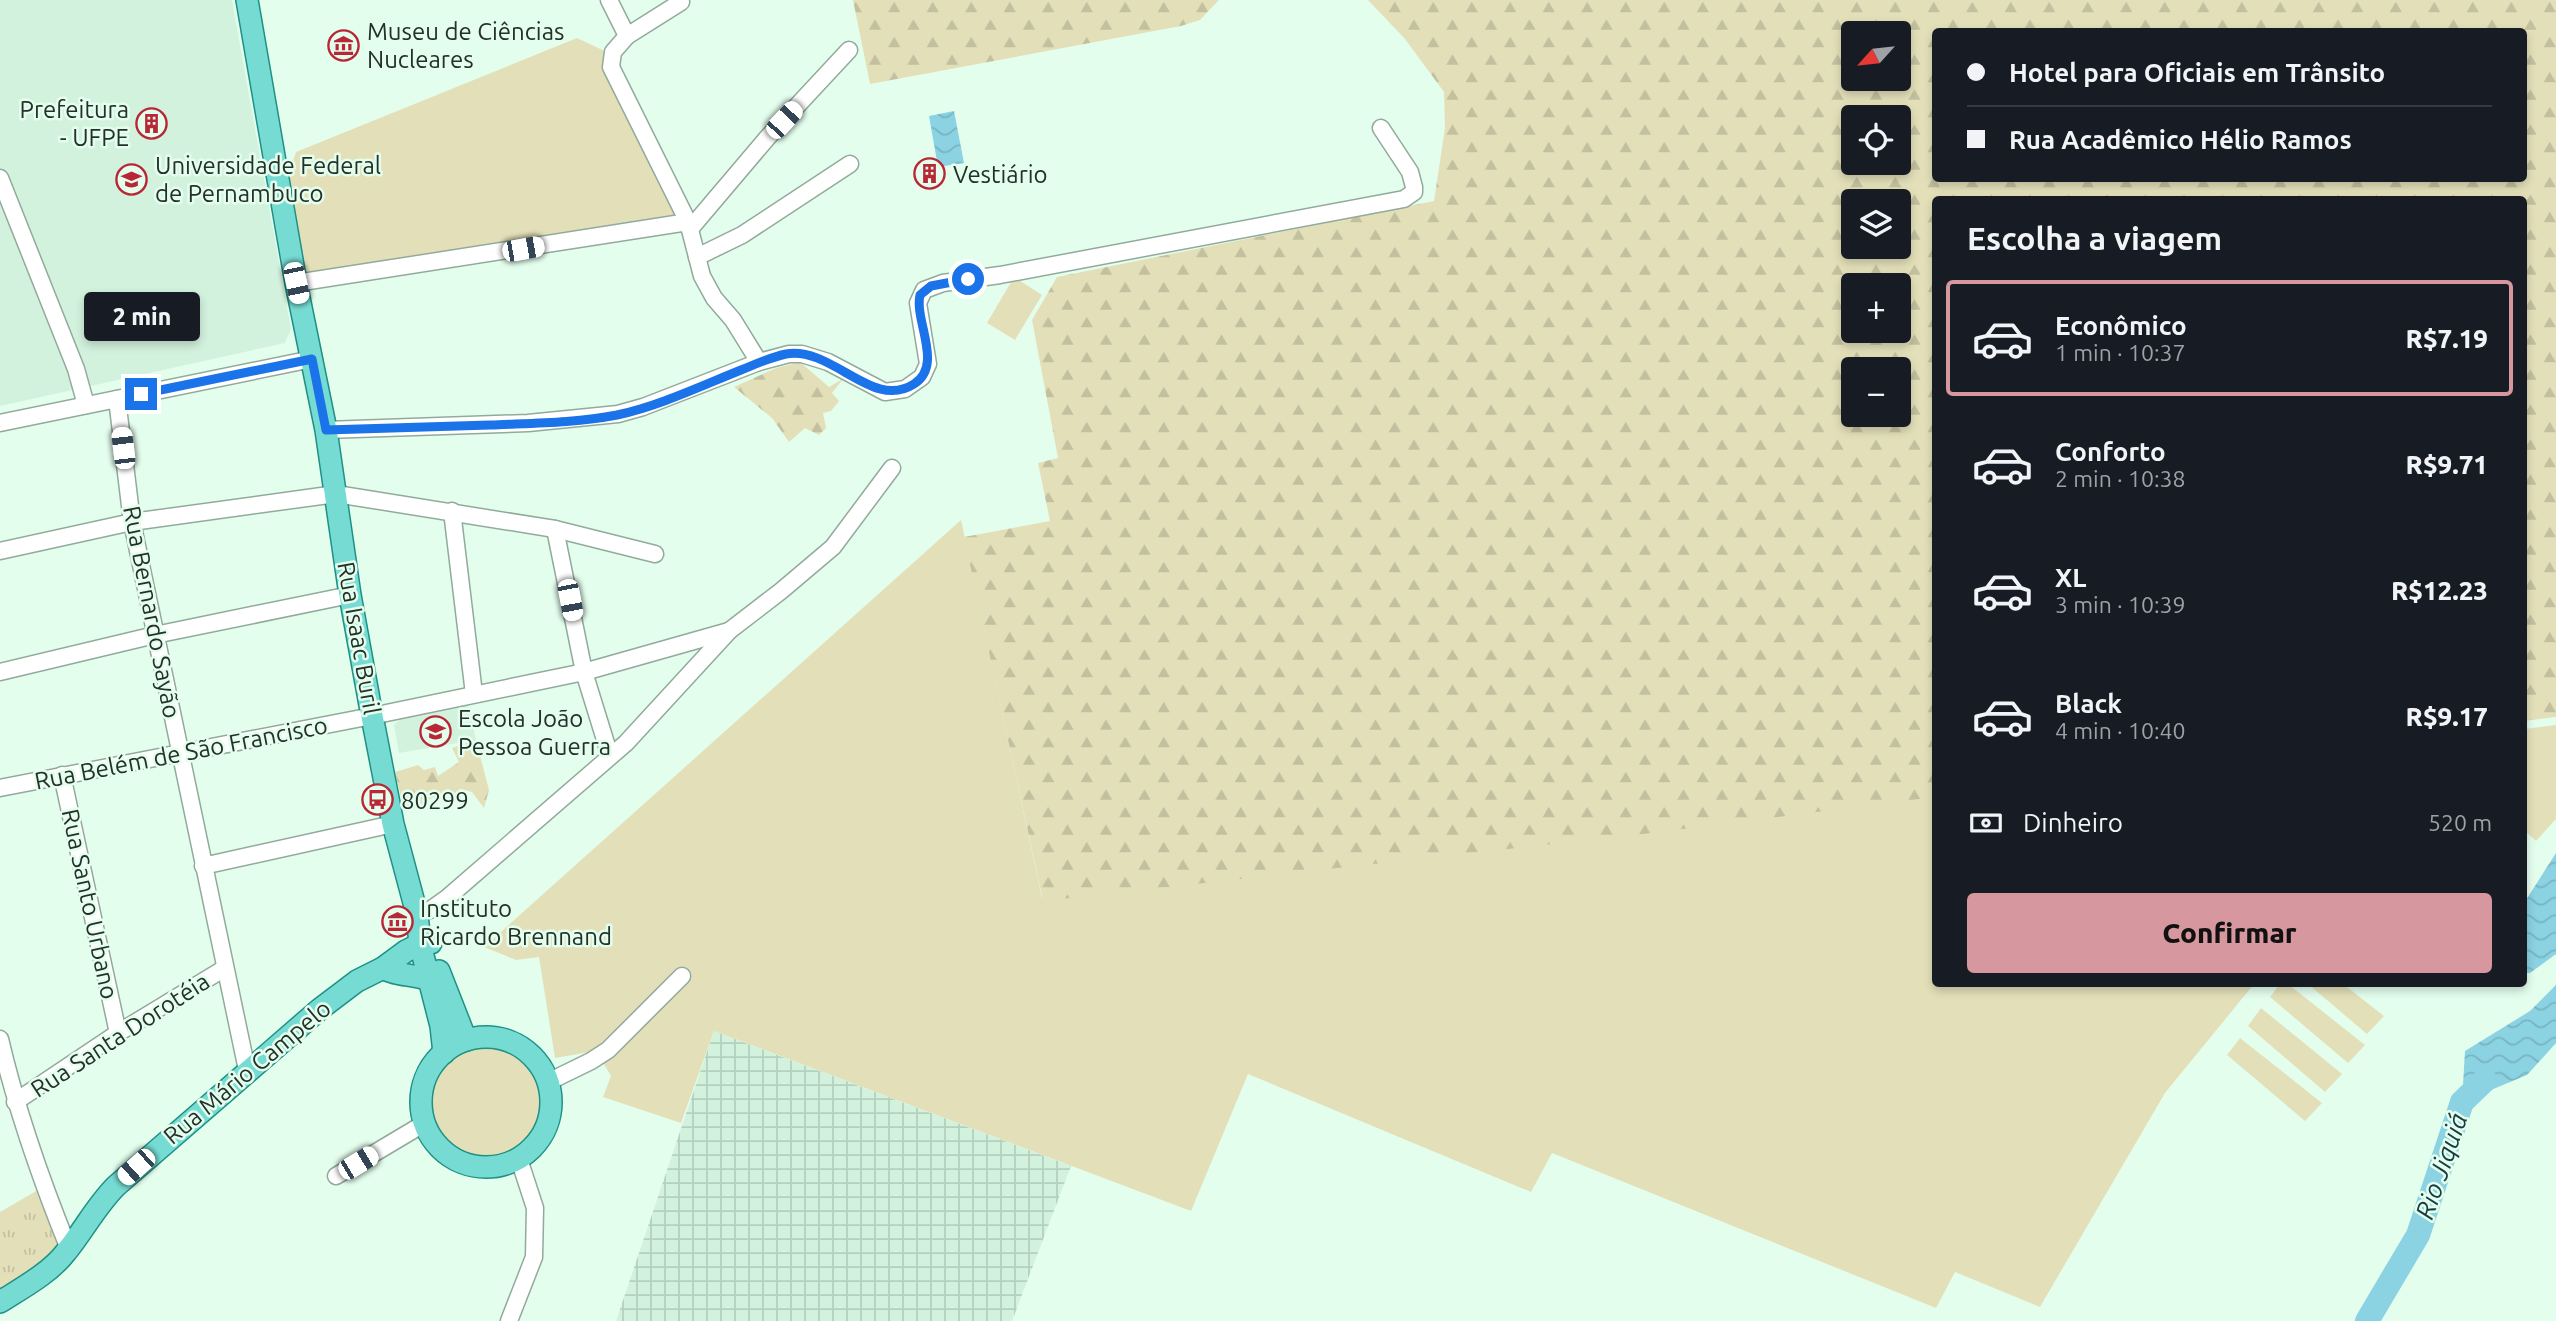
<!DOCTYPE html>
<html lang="pt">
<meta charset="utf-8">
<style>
body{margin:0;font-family:Ubuntu,sans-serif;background:#20242c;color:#f1f3f6;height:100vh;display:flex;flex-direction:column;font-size:26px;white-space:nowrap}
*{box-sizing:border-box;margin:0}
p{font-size:23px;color:#9ea1a6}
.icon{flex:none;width:38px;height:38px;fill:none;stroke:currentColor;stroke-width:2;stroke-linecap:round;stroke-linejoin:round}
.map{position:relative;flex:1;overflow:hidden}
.drawer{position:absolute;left:1932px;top:196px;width:595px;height:791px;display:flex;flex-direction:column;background:#171b24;border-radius:7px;box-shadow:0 4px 10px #0003}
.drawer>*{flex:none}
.guide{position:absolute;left:1932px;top:28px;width:595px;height:154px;border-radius:7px;box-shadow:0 4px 10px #0003;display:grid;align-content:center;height:154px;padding:0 35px;background:#171b24}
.needle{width:46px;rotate:243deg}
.tools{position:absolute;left:1841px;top:21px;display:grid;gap:14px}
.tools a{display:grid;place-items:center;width:70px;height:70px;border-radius:7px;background:#171b24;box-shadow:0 4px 10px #0003;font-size:35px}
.end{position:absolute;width:32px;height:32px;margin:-16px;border:9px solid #1a73e8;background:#fff;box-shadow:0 0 0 4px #fff}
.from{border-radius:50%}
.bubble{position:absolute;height:49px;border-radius:7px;background:#171b24;box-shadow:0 4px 10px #0003;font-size:23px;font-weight:800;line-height:49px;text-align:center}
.car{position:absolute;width:21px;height:42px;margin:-21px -10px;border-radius:9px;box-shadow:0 0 5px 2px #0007;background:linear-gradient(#fff 24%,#345 0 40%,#fff 0 76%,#345 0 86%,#fff 0)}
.guide b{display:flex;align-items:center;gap:24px;height:66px;font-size:26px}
.guide b+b{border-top:2px solid #363941}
.guide i{width:18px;height:18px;background:#f1f3f6}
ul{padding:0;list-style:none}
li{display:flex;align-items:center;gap:21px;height:116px;margin:0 14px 10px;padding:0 21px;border:4px solid transparent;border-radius:7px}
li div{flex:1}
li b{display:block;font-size:26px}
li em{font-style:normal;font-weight:800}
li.selected{border-color:#d7979f}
li>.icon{width:63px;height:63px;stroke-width:1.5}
h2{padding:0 35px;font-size:32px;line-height:84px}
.pay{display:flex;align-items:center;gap:18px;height:77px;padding:0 35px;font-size:26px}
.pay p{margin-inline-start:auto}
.button{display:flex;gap:14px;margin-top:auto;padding:14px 35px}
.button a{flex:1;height:80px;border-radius:7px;background:#d7979f;color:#111;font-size:28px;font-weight:800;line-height:80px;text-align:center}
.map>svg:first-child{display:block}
</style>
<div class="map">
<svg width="2556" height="1321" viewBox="0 0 2556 1321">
<defs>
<pattern id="industrial-grid" width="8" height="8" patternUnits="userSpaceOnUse" patternTransform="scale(1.75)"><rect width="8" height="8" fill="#d2f2de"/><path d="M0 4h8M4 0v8" fill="none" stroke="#b4d0bf"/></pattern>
<pattern id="forest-firs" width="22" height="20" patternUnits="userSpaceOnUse" patternTransform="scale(1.75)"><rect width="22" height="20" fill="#e3e0b9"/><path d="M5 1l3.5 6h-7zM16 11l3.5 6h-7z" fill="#c3c09f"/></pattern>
<pattern id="park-tufts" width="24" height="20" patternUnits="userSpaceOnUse" patternTransform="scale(1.75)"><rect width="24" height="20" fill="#e3e0b9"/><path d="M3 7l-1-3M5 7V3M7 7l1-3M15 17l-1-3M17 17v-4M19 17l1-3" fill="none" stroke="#c3c09f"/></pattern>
<pattern id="water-waves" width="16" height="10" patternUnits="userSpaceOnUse" patternTransform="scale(1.75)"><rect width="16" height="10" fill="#8bd2e2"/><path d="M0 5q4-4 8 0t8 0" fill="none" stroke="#78b5c2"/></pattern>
</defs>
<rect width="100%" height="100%" fill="#e4feee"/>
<!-- built -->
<g fill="#d2f2de">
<path d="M0,0H232L291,329L285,343L0,406Z"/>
<path d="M467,700L476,740L399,753L394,725L406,714Z"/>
</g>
<!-- industrial -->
<path fill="url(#industrial-grid)" d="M714,1031L1071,1166L1012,1321H616Z"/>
<!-- grass -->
<g fill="#e3e0b9">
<path d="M577,38L611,54L683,201L672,221L296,283L282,194L296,152Z"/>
<path d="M1014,277L1042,295L1015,340L987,323Z"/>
<path d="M961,520L1042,898L1935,794L1936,984H2254L2165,1093L2040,1307L1955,1272L1936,1308L1552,1153L1531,1192L1248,1074L1191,1211L714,1031L681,1123L603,1097L611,1076L596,1051L555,1058L539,957L516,960L484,947Z"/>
<path d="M2556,725V819L2536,841L2524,830V729Z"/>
<path d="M2280,984H2288L2365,1045L2348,1063L2270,997Z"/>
<path d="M2308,984H2343L2384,1016L2367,1034Z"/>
<path d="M2261,1008L2342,1074L2325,1092L2248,1026Z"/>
<path d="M2240,1038L2322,1103L2305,1121L2227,1055Z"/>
<circle cx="486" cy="1102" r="56"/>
</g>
<!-- forest -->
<g fill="url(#forest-firs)" fill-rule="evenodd">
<path d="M853,0H1219L1200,20L1181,26L870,84Z"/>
<path d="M1368,0H2556V717L2524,721V200H1936L1935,797L1651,833L1043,901L964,537L1050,521L1038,463L1058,458L1032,320L1057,277L1434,201L1445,128L1444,92L1405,39ZM1936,32H2524V178H1936ZM1853,33H1899V79H1853ZM1853,117H1899V163H1853ZM1853,201H1899V247H1853ZM1853,285H1899V331H1853ZM1853,369H1899V415H1853Z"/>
<path d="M800,362L829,387L844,378L832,393L839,401L831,411L823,413L826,428L819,435L805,428L789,442L772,418L734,387L776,368Z"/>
<path d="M476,740L489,790L484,808L472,792L460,789L453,796L446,789L439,801L434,797L408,811L403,806L395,772L418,765L424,770L435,767L438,776L459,762L452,748Z"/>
</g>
<!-- park -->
<path fill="url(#park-tufts)" d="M38,1190L61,1251L0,1296V1212Z"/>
<!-- water -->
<g fill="url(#water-waves)">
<path d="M954,111L964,163L938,167L929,116Z"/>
<path d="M2556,853V954L2530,973H2524V903Z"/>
<path d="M2556,985V1043L2527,1075L2462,1102L2465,1051L2530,1011Z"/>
</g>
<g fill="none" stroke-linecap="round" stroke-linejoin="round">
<!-- river -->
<path stroke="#8bd2e2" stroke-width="24" d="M2367,1321L2418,1235L2462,1102L2485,1080"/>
<defs>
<g id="minor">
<path d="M609,0L627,36L613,52L611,67L688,222L702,276L714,298L733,320L759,362"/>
<path d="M627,36L681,2"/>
<path d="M0,178L76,369L86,405"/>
<path d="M690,229L768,137L849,50"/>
<path d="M697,257L742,235L850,164"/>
<path d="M296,283L688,222"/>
<path d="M117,399L132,522L247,1070"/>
<path d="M0,423L312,359"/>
<path d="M326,430L528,423L618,414L643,407L759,362L789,354H802L828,362L885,392L905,389L922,377L928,364L918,303L924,290L943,283L1000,275L1404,199L1414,192V187L1410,172L1381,128"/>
<path d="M452,511L474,694"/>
<path d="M555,529L584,672L610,756"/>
<path d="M0,551L132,522L336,494L555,529L655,554"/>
<path d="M0,672L155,635L350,595"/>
<path d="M62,775L118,1033"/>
<path d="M0,788L372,716L584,672L729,631"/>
<path d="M203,866L393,824"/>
<path d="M417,914L430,910L447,898L626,743L729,631L781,591L833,547L892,468"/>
<path d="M0,1039C17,1112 41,1180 69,1249"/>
<path d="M548,1082L591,1061L608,1050L682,976"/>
<path d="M15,1102L118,1033L225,968"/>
<path d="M336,1176L425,1123"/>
<path d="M509,1321L534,1257L535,1208L519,1159"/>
</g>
<g id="major">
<path d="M247,0L296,283L326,430L350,595L372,716L393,824L417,914L420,944L441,1026L444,1053"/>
<path d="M383,968C396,976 413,974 429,980"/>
<path d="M439,971L466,1040"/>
<circle cx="486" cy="1102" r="65"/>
<path d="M0,1302C22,1288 50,1273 66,1252C84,1230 96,1206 116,1186L320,1009L357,981L383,968L406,951L420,944L431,943"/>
</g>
</defs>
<!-- minor casing -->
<use href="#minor" stroke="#92aa9b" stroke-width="19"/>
<!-- major casing -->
<use href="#major" stroke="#1f9085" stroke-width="24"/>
<!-- minor -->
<use href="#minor" stroke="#fff" stroke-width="16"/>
<!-- major -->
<use href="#major" stroke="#76dcd3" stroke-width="21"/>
</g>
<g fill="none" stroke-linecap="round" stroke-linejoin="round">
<!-- route -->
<path stroke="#1a73e8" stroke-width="9" d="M141,394L312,359L326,430C380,428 435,427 490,425C532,423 575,423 617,415C659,406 701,386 741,370C756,364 771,357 786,354C833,346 872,411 914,384C944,365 914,321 920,295L931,286L968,279"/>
</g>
<!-- icons -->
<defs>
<symbol id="museum-ring" viewBox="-11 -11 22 22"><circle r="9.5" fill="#e4feee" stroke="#b82735" stroke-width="1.5"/><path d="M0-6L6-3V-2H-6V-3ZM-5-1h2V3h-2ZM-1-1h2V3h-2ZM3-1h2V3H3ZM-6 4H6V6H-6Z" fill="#b82735"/></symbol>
<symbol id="building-ring" viewBox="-11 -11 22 22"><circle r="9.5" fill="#e4feee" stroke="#b82735" stroke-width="1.5"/><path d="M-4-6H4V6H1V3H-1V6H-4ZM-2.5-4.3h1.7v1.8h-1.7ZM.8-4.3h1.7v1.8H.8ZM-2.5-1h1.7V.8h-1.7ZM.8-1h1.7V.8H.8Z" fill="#b82735"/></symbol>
<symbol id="university-ring" viewBox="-11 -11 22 22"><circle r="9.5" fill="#e4feee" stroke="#b82735" stroke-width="1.5"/><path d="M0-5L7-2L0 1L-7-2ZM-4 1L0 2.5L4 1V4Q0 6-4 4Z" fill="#b82735"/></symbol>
<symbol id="school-ring" viewBox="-11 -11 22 22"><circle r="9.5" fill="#e4feee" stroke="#b82735" stroke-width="1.5"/><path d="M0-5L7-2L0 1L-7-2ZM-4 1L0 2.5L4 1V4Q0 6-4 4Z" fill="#b82735"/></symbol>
<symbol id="bus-ring" viewBox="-11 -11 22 22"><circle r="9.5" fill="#e4feee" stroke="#b82735" stroke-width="1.5"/><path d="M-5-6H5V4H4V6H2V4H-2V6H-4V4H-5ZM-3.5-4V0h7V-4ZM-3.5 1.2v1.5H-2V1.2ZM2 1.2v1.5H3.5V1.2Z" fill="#b82735"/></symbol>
</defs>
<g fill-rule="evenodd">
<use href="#museum-ring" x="326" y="28" width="35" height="35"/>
<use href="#building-ring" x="134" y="106" width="35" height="35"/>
<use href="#building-ring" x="912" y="156" width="35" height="35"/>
<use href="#university-ring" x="114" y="162" width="35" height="35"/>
<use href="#school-ring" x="418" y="714" width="35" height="35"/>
<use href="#bus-ring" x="360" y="782" width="35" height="35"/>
<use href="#museum-ring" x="380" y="904" width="35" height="35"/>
</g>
<g text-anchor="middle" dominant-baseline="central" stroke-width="5" stroke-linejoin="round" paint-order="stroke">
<!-- poi labels -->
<g font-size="24" fill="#26302a" stroke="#e4feee" text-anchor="start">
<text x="367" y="31">Museu de Ciências<tspan x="367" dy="28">Nucleares</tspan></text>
<text x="129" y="109" text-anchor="end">Prefeitura<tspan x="129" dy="28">- UFPE</tspan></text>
<text x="155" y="165">Universidade Federal<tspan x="155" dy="28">de Pernambuco</tspan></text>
<text x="953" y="174">Vestiário</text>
<text x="458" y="718">Escola João<tspan x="458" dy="28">Pessoa Guerra</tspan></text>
<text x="401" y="800">80299</text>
<text x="420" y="908">Instituto<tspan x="420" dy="28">Ricardo Brennand</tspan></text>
</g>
<!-- street labels -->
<g font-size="24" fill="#26302a" stroke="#e4feee">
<text transform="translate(152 612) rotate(79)">Rua Bernardo Sayão</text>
<text transform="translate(359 638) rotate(80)">Rua Isaac Buril</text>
<text transform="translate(181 753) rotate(-11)">Rua Belém de São Francisco</text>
<text transform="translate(90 904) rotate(78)">Rua Santo Urbano</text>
<text transform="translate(120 1035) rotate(-33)">Rua Santa Dorotéia</text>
<text transform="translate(247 1072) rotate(-40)">Rua Mário Campelo</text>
</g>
<!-- water labels -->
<g font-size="26" font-style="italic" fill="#183b42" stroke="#e4feee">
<text transform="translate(2441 1166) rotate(-71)">Rio Jiquiá</text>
</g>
</g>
</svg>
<div class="tools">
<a><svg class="needle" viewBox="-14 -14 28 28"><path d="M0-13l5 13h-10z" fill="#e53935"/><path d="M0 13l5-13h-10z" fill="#9ea1a6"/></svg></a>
<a><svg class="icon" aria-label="locate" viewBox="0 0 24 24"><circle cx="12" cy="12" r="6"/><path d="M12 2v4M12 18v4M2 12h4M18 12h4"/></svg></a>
<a><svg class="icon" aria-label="layers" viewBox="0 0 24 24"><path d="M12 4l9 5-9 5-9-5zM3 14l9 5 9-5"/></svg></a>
<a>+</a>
<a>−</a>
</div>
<i class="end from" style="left:968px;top:279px"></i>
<i class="end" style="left:141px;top:394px"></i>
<div class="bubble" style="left:84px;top:292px;width:116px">2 min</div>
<i class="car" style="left:784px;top:120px;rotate:43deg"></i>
<i class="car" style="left:523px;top:249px;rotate:80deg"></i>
<i class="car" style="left:296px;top:283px;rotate:168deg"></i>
<i class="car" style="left:123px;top:448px;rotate:353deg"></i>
<i class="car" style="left:570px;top:600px;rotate:169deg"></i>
<i class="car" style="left:358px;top:1163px;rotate:59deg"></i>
<i class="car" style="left:136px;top:1167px;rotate:228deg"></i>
<div class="guide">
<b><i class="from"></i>Hotel para Oficiais em Trânsito</b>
<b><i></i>Rua Acadêmico Hélio Ramos</b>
</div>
<section class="drawer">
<h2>Escolha a viagem</h2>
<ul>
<li class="selected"><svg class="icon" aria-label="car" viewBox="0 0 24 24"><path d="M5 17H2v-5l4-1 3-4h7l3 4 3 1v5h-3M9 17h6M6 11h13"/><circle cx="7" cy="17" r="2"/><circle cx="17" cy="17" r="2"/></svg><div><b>Econômico</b><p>1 min · 10:37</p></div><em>R$7.19</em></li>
<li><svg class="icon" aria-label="car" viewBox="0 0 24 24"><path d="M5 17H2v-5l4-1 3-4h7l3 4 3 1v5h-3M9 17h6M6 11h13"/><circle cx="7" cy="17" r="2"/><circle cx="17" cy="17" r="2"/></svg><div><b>Conforto</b><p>2 min · 10:38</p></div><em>R$9.71</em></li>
<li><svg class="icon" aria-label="car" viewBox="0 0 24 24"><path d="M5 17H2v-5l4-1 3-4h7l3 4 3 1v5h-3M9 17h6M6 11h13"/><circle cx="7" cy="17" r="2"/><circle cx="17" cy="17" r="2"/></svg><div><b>XL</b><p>3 min · 10:39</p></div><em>R$12.23</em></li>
<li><svg class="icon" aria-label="car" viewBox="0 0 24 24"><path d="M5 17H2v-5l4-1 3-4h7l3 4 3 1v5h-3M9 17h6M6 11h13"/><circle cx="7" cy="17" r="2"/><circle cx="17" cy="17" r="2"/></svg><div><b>Black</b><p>4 min · 10:40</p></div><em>R$9.17</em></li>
</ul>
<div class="pay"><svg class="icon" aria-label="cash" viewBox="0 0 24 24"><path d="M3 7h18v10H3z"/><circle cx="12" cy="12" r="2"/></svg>Dinheiro<p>520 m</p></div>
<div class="button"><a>Confirmar</a></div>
</section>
</div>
